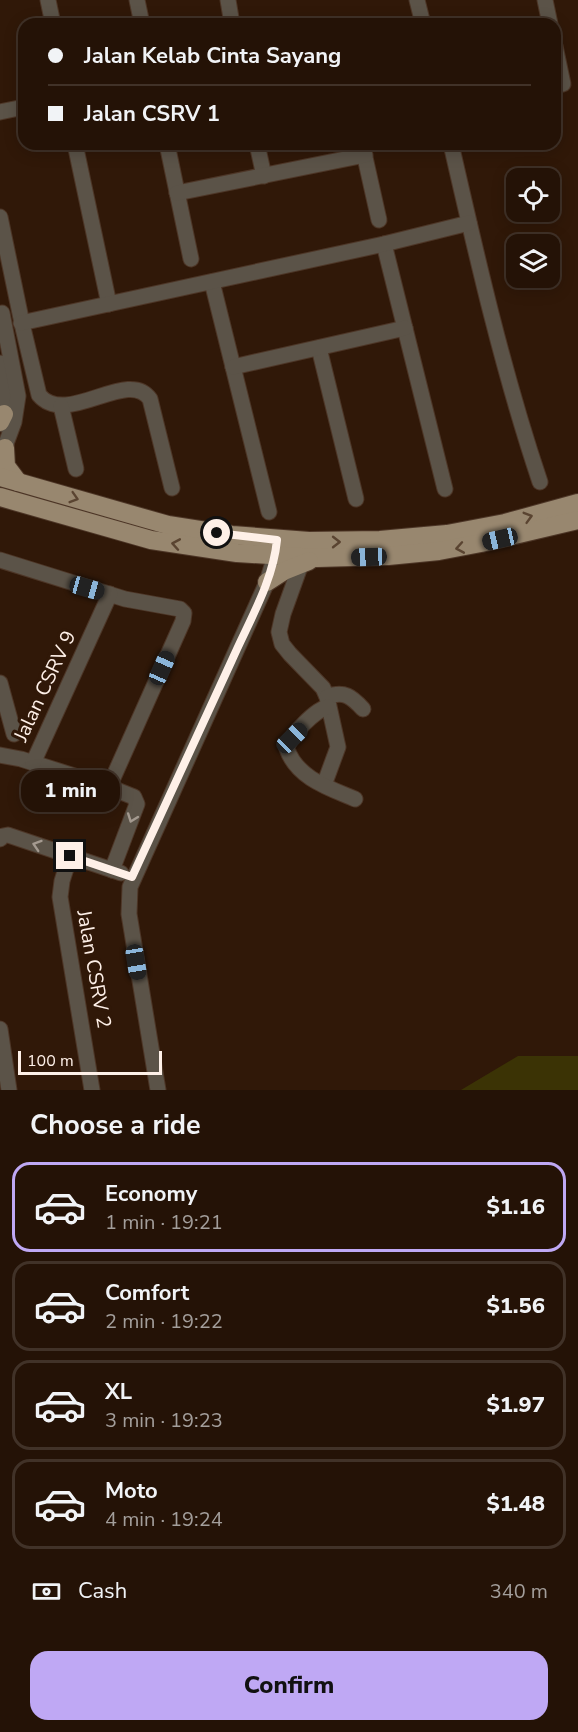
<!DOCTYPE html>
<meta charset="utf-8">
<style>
body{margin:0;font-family:"Nunito Sans",sans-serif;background:#2c1b10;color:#f1f3f6;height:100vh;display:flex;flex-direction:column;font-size:22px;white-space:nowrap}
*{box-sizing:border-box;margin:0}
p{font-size:20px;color:#a39e9b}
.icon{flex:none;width:33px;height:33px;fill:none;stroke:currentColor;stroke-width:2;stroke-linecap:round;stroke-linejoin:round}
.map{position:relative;height:1090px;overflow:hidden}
.details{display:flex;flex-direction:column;background:#241206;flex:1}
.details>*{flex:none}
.banner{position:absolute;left:18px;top:18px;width:543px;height:132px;border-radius:18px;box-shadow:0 3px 15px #0003,0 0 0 2px #413228;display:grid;align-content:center;height:132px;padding:0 30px;background:#241206}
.buttons{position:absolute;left:506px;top:168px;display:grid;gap:12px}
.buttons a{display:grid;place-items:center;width:54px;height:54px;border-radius:12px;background:#241206;box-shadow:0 3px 15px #0003,0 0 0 2px #413228;font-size:30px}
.scale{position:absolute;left:18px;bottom:15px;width:144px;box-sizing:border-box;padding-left:6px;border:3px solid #fef0e8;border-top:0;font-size:16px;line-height:21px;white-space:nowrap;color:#fef0e8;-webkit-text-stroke:4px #301808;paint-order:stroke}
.end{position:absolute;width:27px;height:27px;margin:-14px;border:8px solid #fef0e8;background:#111;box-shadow:0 0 0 3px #111}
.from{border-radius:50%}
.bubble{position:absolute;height:42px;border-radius:18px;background:#241206;box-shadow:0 3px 15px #0003,0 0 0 2px #413228;font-size:20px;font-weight:800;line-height:42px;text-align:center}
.car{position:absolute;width:18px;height:36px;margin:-18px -9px;border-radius:8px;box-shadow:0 0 4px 2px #0007;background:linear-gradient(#222 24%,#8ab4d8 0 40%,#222 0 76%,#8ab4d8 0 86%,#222 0)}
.banner b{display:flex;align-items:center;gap:21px;height:57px;font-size:22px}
.banner b+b{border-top:2px solid #413228}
.banner i{width:15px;height:15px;background:#f1f3f6}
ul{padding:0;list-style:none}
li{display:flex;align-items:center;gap:18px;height:90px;margin:0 12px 9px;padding:0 18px;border:3px solid #413228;border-radius:18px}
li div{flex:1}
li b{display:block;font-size:22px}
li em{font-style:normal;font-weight:800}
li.current{border-color:#bfa8f4}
li>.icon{width:54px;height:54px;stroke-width:1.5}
h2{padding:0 30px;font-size:27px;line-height:72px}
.pay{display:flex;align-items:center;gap:15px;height:66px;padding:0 30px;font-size:22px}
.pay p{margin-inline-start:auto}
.button{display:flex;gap:12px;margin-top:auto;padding:12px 30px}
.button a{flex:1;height:69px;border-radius:18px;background:#bfa8f4;color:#111;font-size:24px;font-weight:800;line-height:69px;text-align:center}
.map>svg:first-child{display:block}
</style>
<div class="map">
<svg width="578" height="1090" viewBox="0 0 578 1090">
<rect width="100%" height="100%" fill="#301808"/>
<!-- green -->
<path fill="#3b3305" d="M518,1056H578V1090H461Z"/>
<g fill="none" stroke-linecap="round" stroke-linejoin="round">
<defs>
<g id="minor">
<path d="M48,0L53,24"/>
<path d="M137,0L142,24"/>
<path d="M228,0L232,24"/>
<path d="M417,0L423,24"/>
<path d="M545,0L550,24"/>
<path d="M555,46L563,84"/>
<path d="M0,112L24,107"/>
<path d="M75,144L109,304"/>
<path d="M167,144L191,259"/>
<path d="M257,144L264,176"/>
<path d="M362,144L379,220"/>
<path d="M451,144C477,258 503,372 540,482"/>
<path d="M177,193L365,155"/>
<path d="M0,217L23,328L39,395C67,428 128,367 150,399L172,488"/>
<path d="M384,244L445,489"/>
<path d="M212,282L269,512"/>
<path d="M21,323L384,244L469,223"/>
<path d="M319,348L356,499"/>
<path d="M0,363L6,396L2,424"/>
<path d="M233,367L405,328"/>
<path d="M61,406L76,469"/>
<path d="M1,457L14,422L18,396L2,313"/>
<path d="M0,560L125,599L180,609L184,613L183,621L109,787"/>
<path d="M301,564L283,614L279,632L282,644L290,654L323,688L327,697L338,747L324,785"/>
<path d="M0,683L14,734"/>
<path d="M327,697C344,690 352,697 363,709"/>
<path d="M328,707C317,708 288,737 287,749C297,778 329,788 355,799"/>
<path d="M0,755L21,759L109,787L134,797L137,804L112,870"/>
<path d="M33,763L110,594"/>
<path d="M0,839L3,836L8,835L121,873"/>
<path d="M70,856L62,881L60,897L92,1090"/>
<path d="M0,1029L9,1090"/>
<path d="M158,1090L129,914L130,887L267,582L275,556L277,546"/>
</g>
<g id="major">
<path d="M0,422L4,414"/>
<path d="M5,448L6,466L18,482"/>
<path d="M0,477L168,525L232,535L309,541L380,540L447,534L505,523L578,503"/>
<path d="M0,497L151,540L237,553L317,558L388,556L439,551L481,543L578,520"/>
<path d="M267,582L284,571L309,561"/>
</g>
</defs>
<!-- minor casing -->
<use href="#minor" stroke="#4d3627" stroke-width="17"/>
<!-- major casing -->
<use href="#major" stroke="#4d3627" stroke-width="20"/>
<!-- minor -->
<use href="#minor" stroke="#5b5348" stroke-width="15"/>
<!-- major -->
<use href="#major" stroke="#98876f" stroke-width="18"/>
</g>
<!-- one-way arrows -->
<defs><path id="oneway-chevron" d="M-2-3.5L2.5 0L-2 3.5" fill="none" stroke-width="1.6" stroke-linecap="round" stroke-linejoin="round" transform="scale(1.5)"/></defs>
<g stroke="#5a4431">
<use href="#oneway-chevron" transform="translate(74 498) rotate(17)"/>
<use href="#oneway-chevron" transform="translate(528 517) rotate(-16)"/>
<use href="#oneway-chevron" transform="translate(336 542)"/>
<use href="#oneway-chevron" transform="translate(176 544) rotate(-170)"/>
<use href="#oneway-chevron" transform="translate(460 548) rotate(170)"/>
</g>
<g stroke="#a49a90">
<use href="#oneway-chevron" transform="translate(132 818) rotate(110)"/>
<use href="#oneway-chevron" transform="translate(37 845) rotate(-162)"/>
</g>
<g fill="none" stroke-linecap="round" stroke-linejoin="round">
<!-- route -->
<path stroke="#fef0e8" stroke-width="8" d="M70,856L132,877C165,804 199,732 232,660C249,621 273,582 277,540L217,533"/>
</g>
<g text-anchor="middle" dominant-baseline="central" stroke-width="6" stroke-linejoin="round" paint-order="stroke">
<!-- street labels -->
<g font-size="20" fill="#fef0e8" stroke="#301808">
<text transform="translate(45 686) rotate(-65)">Jalan CSRV 9</text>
<text transform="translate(94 969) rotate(80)">Jalan CSRV 2</text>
</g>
</g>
</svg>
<div class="buttons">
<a><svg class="icon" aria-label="locate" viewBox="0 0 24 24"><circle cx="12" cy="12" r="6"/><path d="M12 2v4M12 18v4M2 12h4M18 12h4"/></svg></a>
<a><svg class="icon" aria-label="layers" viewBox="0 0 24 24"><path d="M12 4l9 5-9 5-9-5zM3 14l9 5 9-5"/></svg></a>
</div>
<div class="scale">100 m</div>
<i class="end from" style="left:217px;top:533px"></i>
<i class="end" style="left:70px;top:856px"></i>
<div class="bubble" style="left:21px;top:770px;width:99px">1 min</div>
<i class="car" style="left:500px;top:539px;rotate:257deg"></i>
<i class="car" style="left:369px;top:557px;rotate:268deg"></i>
<i class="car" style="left:87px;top:588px;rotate:106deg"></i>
<i class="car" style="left:162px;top:668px;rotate:24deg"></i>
<i class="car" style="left:292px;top:738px;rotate:45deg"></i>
<i class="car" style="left:136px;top:962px;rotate:171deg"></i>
<div class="banner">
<b><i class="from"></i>Jalan Kelab Cinta Sayang</b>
<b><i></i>Jalan CSRV 1</b>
</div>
</div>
<section class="details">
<h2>Choose a ride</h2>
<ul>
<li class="current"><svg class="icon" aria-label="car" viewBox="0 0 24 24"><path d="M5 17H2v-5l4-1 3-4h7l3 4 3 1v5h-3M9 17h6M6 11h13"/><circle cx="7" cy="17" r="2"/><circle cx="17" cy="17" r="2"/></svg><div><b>Economy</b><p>1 min · 19:21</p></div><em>$1.16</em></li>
<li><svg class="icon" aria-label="car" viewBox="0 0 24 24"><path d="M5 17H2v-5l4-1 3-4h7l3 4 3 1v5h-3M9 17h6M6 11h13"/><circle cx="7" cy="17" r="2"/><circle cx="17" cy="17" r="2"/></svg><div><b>Comfort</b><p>2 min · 19:22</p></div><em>$1.56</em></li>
<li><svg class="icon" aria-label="car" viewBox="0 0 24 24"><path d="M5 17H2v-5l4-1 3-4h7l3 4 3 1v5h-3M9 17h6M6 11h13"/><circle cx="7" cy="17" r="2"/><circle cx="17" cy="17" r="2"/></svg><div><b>XL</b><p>3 min · 19:23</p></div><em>$1.97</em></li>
<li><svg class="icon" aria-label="car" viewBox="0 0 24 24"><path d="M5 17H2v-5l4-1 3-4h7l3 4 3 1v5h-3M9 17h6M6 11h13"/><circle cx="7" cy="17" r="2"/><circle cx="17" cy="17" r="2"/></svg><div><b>Moto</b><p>4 min · 19:24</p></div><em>$1.48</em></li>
</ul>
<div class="pay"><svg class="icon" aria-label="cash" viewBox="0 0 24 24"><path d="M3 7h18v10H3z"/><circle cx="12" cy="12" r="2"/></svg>Cash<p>340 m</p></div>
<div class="button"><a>Confirm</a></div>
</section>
